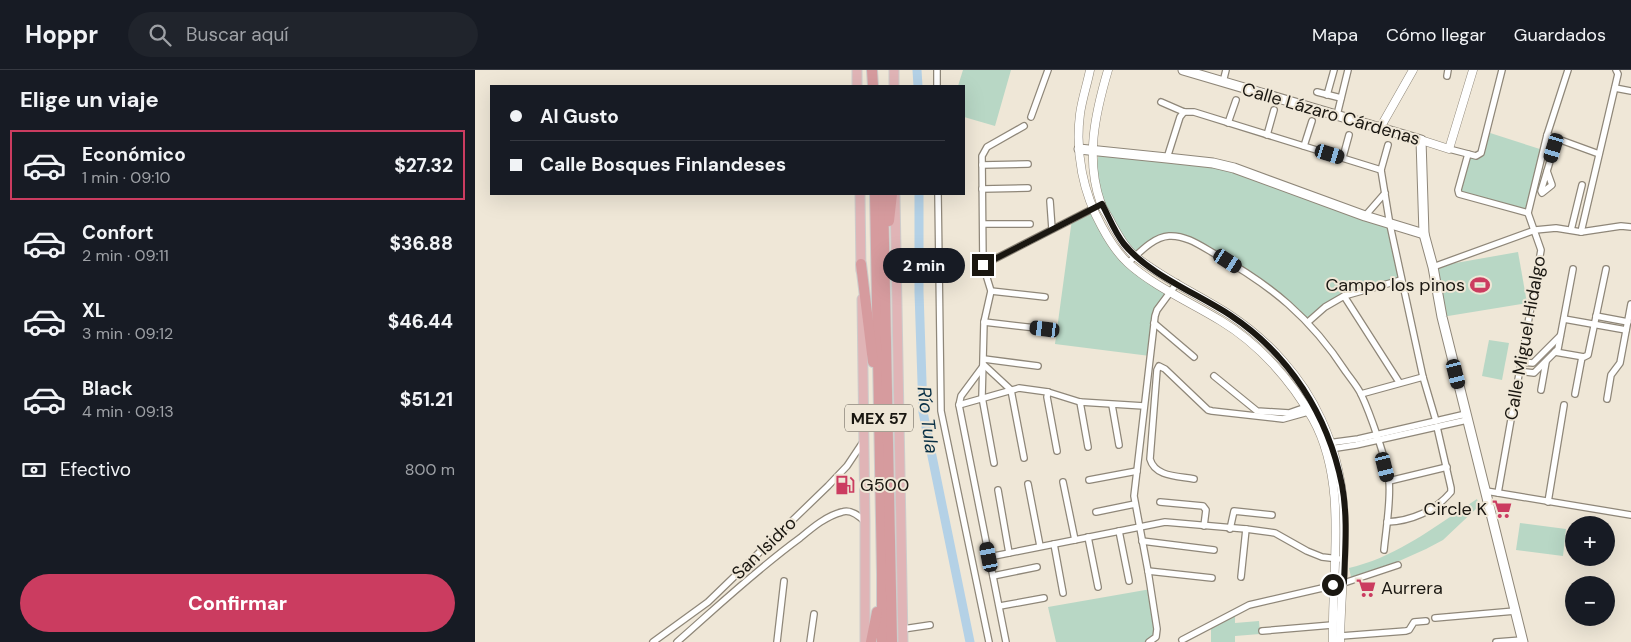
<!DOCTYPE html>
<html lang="es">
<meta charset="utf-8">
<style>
body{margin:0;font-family:"DM Sans",sans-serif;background:#20242c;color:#f1f3f6;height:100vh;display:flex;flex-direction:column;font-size:19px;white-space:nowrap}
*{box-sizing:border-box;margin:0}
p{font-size:16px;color:#9ea1a6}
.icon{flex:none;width:28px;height:28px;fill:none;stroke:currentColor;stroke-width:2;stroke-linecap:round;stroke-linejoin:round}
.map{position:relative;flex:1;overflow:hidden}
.drawer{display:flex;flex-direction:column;background:#171b24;width:475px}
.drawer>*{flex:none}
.banner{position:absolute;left:15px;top:15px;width:475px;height:110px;border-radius:0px;box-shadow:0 5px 20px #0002;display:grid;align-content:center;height:110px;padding:0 20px;background:#171b24}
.tools{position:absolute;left:1090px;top:446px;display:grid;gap:10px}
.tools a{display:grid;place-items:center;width:50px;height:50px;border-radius:50%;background:#171b24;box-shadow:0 5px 20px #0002;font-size:25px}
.end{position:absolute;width:22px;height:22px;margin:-11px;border:6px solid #1a1711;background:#fff;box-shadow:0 0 0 2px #fff}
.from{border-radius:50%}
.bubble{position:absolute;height:35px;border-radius:18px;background:#171b24;box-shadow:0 5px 20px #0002;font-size:16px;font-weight:800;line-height:35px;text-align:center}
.car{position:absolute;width:15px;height:30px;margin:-15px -8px;border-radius:6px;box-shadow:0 0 4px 1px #0007;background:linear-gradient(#222 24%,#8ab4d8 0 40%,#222 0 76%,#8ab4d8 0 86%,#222 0)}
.banner b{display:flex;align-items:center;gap:18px;height:48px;font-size:19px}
.banner b+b{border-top:1px solid #363941}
.banner i{width:12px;height:12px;background:#f1f3f6}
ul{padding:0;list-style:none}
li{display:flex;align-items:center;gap:15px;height:70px;margin:0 10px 8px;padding:0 10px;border:2px solid transparent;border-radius:0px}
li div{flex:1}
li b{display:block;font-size:19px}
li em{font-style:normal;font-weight:800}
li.current{border-color:#cb3c60}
li>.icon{width:45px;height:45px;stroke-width:1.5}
h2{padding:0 20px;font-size:22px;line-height:60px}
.pay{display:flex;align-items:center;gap:12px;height:55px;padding:0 20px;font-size:19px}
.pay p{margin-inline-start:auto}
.button{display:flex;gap:10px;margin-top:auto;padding:10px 20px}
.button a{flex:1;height:58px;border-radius:30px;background:#cb3c60;color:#fff;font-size:20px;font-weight:800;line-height:58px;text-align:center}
header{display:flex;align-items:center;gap:30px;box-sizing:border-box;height:70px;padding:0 25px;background:#171b24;border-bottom:1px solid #363941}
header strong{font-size:24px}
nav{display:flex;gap:28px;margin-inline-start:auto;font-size:18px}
.search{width:350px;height:45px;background:#20242c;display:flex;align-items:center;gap:12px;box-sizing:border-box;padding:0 18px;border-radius:28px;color:#9ea1a6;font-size:19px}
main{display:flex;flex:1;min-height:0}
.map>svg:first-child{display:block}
</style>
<header>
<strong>Hoppr</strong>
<div class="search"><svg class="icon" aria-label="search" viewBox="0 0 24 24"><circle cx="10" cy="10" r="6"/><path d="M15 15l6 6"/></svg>Buscar aquí</div>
<nav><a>Mapa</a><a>Cómo llegar</a><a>Guardados</a></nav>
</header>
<main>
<section class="drawer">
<h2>Elige un viaje</h2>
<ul>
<li class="current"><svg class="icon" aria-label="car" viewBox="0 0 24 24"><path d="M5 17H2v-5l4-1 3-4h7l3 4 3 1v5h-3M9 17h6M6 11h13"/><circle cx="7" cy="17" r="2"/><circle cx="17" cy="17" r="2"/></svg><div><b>Económico</b><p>1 min · 09:10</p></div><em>$27.32</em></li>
<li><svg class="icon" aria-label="car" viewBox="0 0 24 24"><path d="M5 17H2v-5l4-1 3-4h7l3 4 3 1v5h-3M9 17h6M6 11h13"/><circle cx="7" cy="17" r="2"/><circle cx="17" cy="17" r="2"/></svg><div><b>Confort</b><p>2 min · 09:11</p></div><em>$36.88</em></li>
<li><svg class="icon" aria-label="car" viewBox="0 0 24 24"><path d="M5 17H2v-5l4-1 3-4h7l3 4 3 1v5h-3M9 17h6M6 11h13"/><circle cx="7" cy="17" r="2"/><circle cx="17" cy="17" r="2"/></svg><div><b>XL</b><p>3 min · 09:12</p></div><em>$46.44</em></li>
<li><svg class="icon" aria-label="car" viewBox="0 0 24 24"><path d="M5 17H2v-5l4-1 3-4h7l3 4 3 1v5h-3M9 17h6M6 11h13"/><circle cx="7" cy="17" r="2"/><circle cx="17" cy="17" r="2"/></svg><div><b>Black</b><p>4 min · 09:13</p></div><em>$51.21</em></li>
</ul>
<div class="pay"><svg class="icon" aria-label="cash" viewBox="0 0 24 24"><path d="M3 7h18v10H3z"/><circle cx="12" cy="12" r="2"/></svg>Efectivo<p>800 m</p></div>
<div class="button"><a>Confirmar</a></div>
</section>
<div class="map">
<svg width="1156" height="572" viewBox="0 0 1156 572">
<rect width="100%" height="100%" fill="#efe7d7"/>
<!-- green -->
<g fill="#b8d7c5">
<path d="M488,0H536L520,56L489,47V16H483Z"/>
<path d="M1012,62L1068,80L1053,143L983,123L993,84L1004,86Z"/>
<path d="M624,81L738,93L915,155L926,210L869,226L833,252L801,223L706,167L685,168L660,186L627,134L620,108Z"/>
<path d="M617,139L653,193L696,221L682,240L675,286L580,274L597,149Z"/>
<path d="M1043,182L1052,233L967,247L958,197Z"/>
<path d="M1014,270L1034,273L1027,310L1007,306Z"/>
<path d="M1002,429L1004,436L968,470L951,479L913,496L876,507L874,498C922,487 962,455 1002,429Z"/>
<path d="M1045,453L1091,459L1088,486L1041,480Z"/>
<path d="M676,519L682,563L674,572H581L573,537Z"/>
<path d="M760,544V553L784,551L785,564L760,566V572H736V558Z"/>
</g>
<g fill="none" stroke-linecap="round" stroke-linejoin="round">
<!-- river -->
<g stroke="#b4d1e6" stroke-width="9">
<path d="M442,0L443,16"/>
<path d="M444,124V222L448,342L495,572"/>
</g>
<defs>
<g id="minor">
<path d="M462,0V16"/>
<path d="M972,6L973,0"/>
<path d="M748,12L751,0"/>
<path d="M1140,18L1156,21"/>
<path d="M842,22L866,28"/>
<path d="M852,25L859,0"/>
<path d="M686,32L709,42H719L906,100"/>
<path d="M862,45L873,0"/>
<path d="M556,47L573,0"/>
<path d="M753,53L761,30"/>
<path d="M792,65L799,40"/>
<path d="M1072,65L1124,84"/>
<path d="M913,75L906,100L915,155L948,307L961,351"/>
<path d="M829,76L837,51"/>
<path d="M974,79L1001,86L1006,83L1027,0"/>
<path d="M993,84L983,120L984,124L1053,143"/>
<path d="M868,87L874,65"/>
<path d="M692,88L705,47L709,42"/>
<path d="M507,95L553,94"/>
<path d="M1072,101L1077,115L1067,123L1066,121L1082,68"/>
<path d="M507,119L553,118"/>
<path d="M463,124L466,341L514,572"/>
<path d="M575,131L577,159"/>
<path d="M890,146L910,123"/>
<path d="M508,154H555"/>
<path d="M1096,160L1107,115"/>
<path d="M1106,162L1143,4L1141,0"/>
<path d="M653,193C664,183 678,167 694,166C711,165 726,176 740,184C796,215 836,248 871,302C876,309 882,316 886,324C895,343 912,391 914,411C916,431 911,459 909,480"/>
<path d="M508,195L627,134"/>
<path d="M958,197L1060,160L1081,158L1106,162L1146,156L1156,157"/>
<path d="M516,221L570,227"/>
<path d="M869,226L924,312"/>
<path d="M1121,246L1153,252"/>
<path d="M1089,249L1151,260"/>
<path d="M509,252L570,259"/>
<path d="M833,252L850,237L869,226L926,210"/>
<path d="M679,253L719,287"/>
<path d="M1080,282L1109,287L1113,285L1131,199"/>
<path d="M509,289L563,296"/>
<path d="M1046,292L1058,293L1085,266"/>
<path d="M1044,301L1059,303L1083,279L1098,199"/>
<path d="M739,306L782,341L814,343L834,336"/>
<path d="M1066,320L1071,292"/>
<path d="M573,322L572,327L582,381"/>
<path d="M886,324L948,307"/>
<path d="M1100,324L1107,287"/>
<path d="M1132,329L1136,305L1145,293L1156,234"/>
<path d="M605,332L613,377"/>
<path d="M484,335L544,318L573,322L605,332L669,336"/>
<path d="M637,335L644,375"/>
<path d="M853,373L883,369L991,344"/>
<path d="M855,379L881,375L992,350"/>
<path d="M519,393L507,327L509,252L516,221L508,195L507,86L512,77L549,56"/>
<path d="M719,409C703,406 680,407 675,389L682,300L684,296L690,299L733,340L737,341L808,349L833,342"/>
<path d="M614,410L662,401"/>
<path d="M914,411L972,397"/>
<path d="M588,412L600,470"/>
<path d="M553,414L565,476"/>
<path d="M523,420L534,483"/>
<path d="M1011,421L1156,445"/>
<path d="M1023,423L1066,180L1053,143L1072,65L1093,0"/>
<path d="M685,432L728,436L731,440L729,456"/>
<path d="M1073,432L1089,335"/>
<path d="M621,442L660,434"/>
<path d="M912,452C936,451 960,441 976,422V418L962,357"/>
<path d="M755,459L759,441L797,445"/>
<path d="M644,461L654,511"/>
<path d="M613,467L623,517"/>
<path d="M667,471L739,480"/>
<path d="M579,474L588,523"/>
<path d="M514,487L690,452L771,459L800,463L832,481L847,487L864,489"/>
<path d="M673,501L737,508"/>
<path d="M518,506L562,497"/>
<path d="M766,507L771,459"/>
<path d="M525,536L569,528"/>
<path d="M960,548L1040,541"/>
<path d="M428,559L455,555"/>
<path d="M787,561L857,555"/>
<path d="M866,566L931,561L934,560L939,552L951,551"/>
<path d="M707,570L774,535L869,513L923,495"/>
<path d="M178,572L233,532L353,416L372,396L388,372"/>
<path d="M202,572C242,537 281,500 325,468C337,458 351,446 367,442C376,439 384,446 390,452"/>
<path d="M302,572L309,511"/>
<path d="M335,572L339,544"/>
<path d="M531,572L484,335L486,326L509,295L536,320L549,388"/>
<path d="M674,572L681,567L682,559L673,501L659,426L680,246L682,240L702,213"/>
<path d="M1021,572L1047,570"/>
</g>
<g id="tertiary">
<path d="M615,0C612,15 607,29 605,44C600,83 608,123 627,157C634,170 642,183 653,193C678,216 717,233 746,251C784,274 816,310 838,349C874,414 856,501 858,572"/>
<path d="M633,0C620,44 610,89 626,134C629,141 634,147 637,154C644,166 650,178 661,187C690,210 724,225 755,245C793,270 827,307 846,349C882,426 866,492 865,572"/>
<path d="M905,58L938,0"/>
<path d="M946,70L974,79L998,0"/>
</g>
<g id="secondary">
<path d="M708,0L946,70L949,164L958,197L967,247L1048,572"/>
<path d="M604,79L692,88L738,93L759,98L890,146L949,164"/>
</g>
<g id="primary">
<path d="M382,0V16"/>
<path d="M419,0V16"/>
<path d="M385,124L386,201"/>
<path d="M420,126L428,572"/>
<path d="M387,229L390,452V572"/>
</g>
<g id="trunk">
<path d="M397,0L398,16"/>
<path d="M400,124L407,504V572"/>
<path d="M408,124L417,572"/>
<path d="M414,151L417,124"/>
<path d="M386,194L398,292"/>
<path d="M396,572L402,542"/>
</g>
</defs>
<!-- minor casing -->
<use href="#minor" stroke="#8f8779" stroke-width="8"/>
<!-- tertiary casing -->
<use href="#tertiary" stroke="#8f8779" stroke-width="9"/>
<!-- secondary casing -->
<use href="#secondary" stroke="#8f8779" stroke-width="11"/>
<!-- primary casing -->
<use href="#primary" stroke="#cdcccb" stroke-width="11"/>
<!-- trunk casing -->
<use href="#trunk" stroke="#cdcccb" stroke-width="12"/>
<!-- minor -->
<use href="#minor" stroke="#fff" stroke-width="5.5"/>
<!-- tertiary -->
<use href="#tertiary" stroke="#fff" stroke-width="8"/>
<!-- secondary -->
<use href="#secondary" stroke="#fff" stroke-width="9"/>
<!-- primary -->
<use href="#primary" stroke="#e0b4b6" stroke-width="9"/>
<!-- trunk -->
<use href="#trunk" stroke="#d69b9e" stroke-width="10"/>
</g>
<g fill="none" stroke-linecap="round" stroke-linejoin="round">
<!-- route -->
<path stroke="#1a1711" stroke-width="6" d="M508,195L627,134C634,147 640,163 649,174C673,204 723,224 755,245C814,284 853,345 867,415C873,447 870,480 869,513L858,515"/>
</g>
<!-- icons -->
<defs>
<symbol id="stadium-bare" viewBox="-9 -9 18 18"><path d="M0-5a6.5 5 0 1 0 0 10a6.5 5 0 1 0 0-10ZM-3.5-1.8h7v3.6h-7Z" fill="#cb3c60" stroke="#efe7d7" stroke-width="2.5" paint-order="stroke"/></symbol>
<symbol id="fuel-bare" viewBox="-9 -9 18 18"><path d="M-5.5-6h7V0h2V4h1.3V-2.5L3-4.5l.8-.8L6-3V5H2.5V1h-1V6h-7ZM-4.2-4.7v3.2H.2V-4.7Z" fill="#cb3c60" stroke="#efe7d7" stroke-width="2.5" paint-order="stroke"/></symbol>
<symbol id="supermarket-bare" viewBox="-9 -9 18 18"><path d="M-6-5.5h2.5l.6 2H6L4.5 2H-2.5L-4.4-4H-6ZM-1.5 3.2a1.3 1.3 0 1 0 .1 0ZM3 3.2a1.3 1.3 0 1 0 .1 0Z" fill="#cb3c60" stroke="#efe7d7" stroke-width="2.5" paint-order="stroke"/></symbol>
</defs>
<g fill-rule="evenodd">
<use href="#stadium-bare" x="991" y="201" width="28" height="28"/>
<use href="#fuel-bare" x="356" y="401" width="28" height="28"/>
<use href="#supermarket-bare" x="1013" y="425" width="28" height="28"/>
<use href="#supermarket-bare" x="877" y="504" width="28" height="28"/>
</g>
<g text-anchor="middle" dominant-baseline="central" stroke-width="4" stroke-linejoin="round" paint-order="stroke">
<!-- shield labels -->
<rect fill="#efe7d7" stroke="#5a554c" stroke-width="1" x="370" y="334.5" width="68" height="27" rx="4"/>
<g font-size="16" font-weight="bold" fill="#1a1711">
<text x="404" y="348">MEX 57</text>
</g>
<!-- street labels -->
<g font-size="18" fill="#1a1711" stroke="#efe7d7">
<text transform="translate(856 44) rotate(16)">Calle Lázaro Cárdenas</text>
<text transform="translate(1050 268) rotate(-80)">Calle Miguel Hidalgo</text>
<text transform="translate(289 478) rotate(-44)">San Isidro</text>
</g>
<!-- poi labels -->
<g font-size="18" fill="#1a1711" stroke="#efe7d7" text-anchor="end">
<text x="990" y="215">Campo los pinos</text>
<text x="385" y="415" text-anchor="start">G500</text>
<text x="1012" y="439">Circle K</text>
<text x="906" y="518" text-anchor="start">Aurrera</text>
</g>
<!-- water labels -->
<g font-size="19" font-style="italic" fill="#082f45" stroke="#efe7d7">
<text transform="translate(453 350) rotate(83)">Río Tula</text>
</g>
</g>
</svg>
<div class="tools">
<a>+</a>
<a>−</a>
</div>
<i class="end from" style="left:858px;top:515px"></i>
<i class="end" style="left:508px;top:195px"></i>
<div class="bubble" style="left:408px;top:178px;width:82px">2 min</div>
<i class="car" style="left:1079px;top:78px;rotate:197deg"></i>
<i class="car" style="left:855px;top:84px;rotate:107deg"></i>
<i class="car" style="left:753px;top:191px;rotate:123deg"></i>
<i class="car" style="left:570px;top:259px;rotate:277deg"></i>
<i class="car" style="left:981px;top:304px;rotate:166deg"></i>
<i class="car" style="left:910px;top:397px;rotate:166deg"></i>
<i class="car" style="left:514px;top:487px;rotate:349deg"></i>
<div class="banner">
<b><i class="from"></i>Al Gusto</b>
<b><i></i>Calle Bosques Finlandeses</b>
</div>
</div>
</main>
